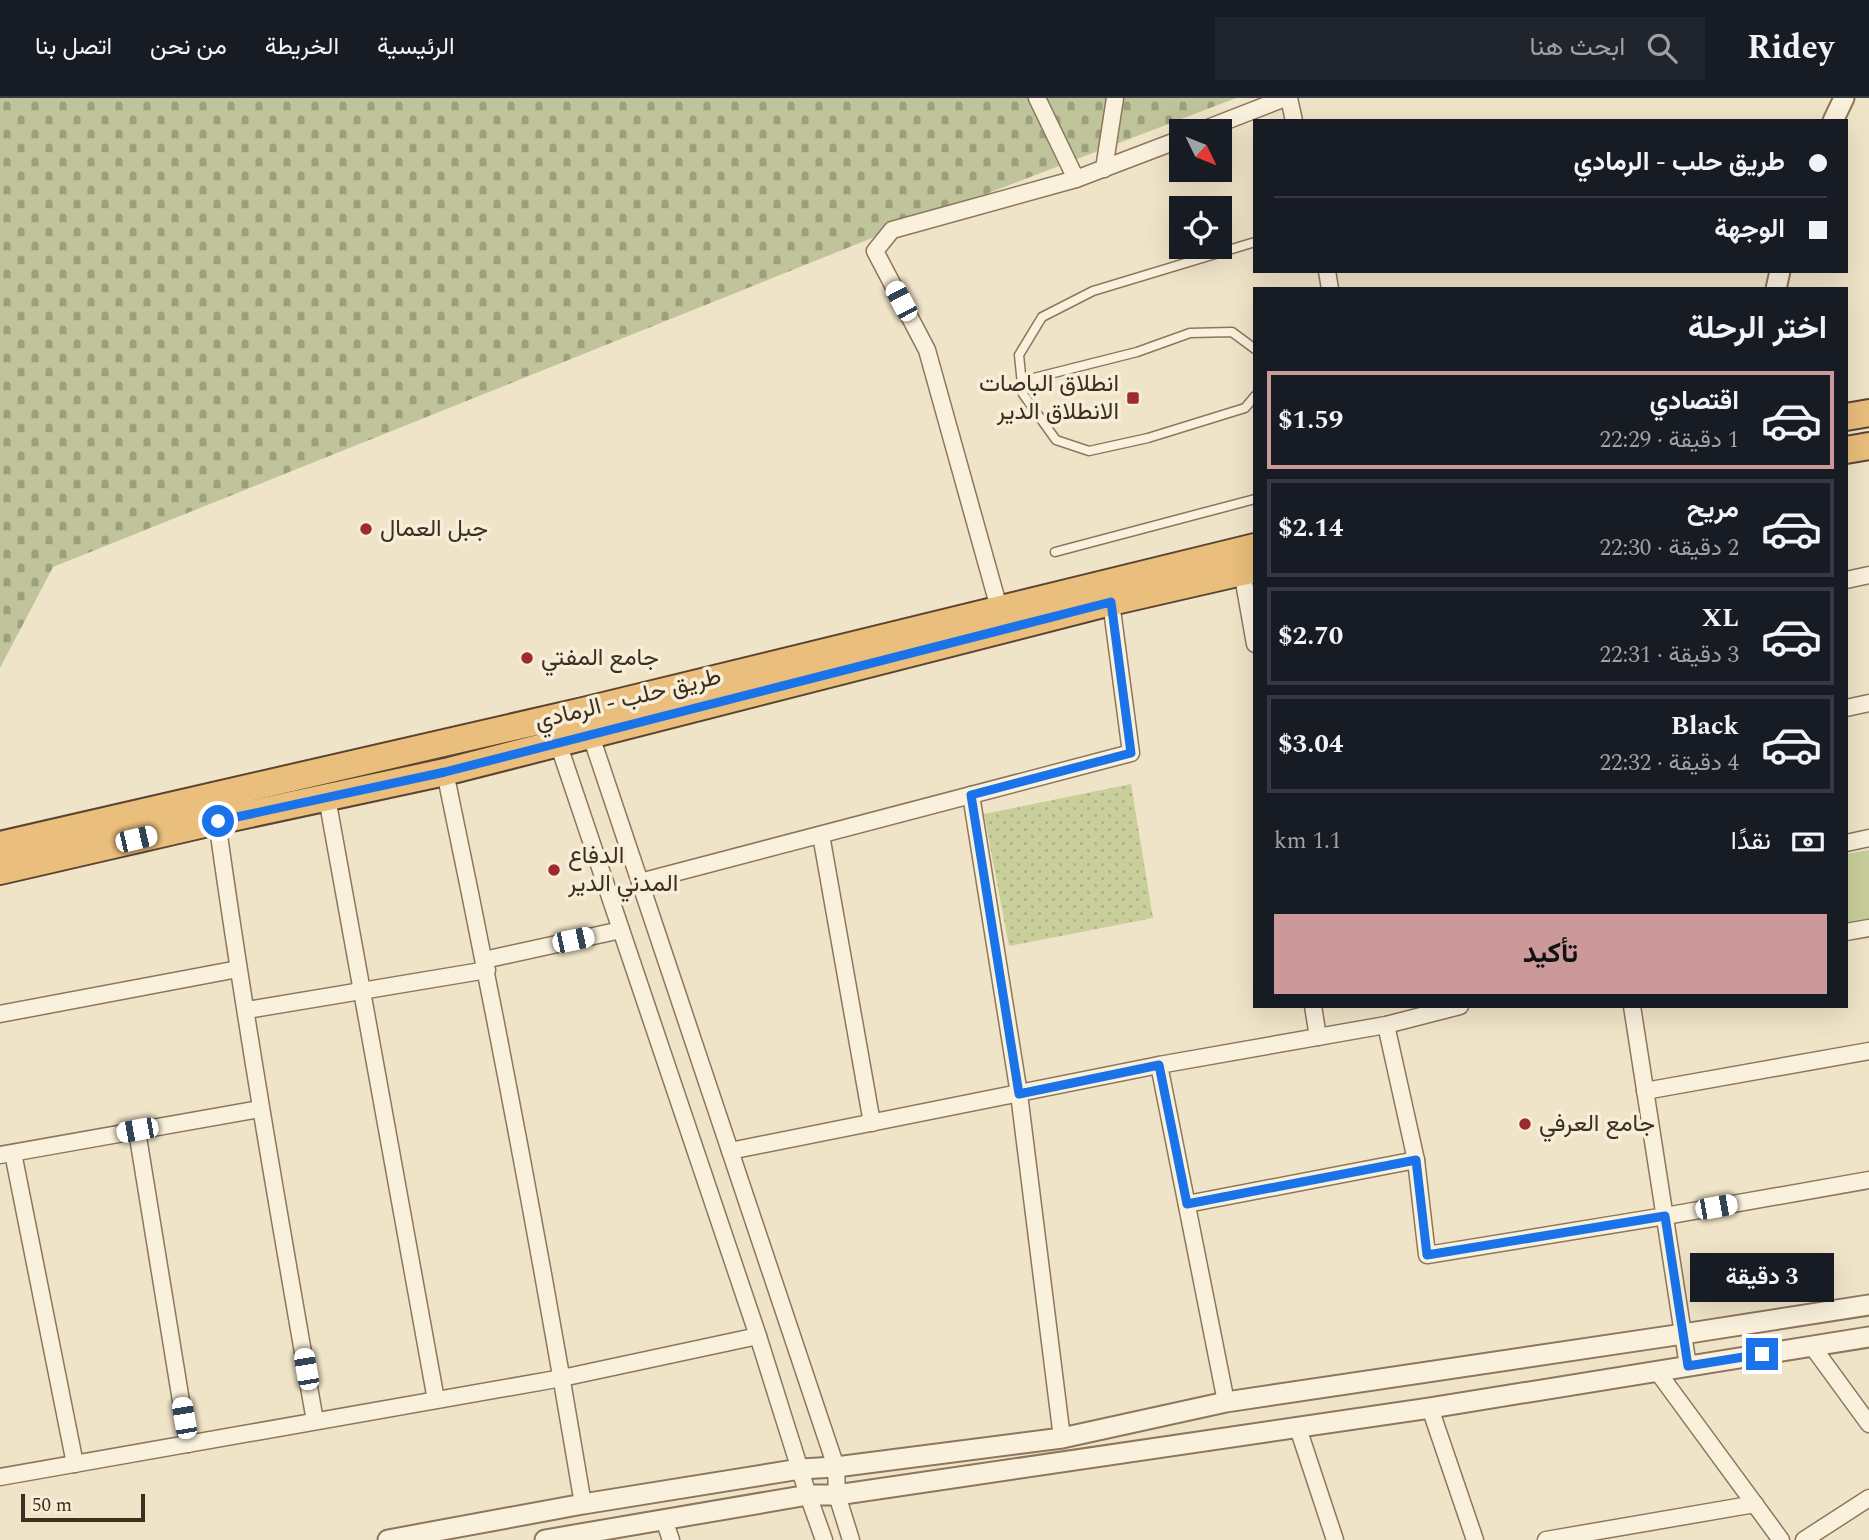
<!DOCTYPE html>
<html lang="ar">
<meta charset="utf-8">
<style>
body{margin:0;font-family:Spectral,Vazirmatn,serif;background:#20242c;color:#f1f3f6;direction:rtl;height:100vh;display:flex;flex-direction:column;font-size:26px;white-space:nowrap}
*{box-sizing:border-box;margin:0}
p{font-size:23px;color:#9ea1a6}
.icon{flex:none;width:38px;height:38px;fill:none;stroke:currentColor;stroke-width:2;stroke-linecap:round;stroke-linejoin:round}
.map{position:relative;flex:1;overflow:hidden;direction:ltr}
.side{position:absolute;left:1253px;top:189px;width:595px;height:721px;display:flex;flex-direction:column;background:#171b24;border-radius:0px;box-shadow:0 7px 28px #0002;direction:rtl}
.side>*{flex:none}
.hud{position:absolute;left:1253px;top:21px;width:595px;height:154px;border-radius:0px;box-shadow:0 7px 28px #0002;direction:rtl;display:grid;align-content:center;height:154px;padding:0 21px;background:#171b24}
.needle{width:46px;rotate:133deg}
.fabs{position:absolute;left:1169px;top:21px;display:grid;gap:14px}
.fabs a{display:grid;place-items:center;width:63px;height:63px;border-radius:0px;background:#171b24;box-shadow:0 7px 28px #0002;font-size:35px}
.scale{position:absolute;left:21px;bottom:18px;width:124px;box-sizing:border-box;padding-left:7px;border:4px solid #3d2e20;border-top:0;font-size:19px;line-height:24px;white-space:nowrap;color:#3d2e20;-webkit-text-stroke:5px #f7eed8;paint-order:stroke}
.end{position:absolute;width:32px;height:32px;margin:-16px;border:9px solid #1a73e8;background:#fff;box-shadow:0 0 0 4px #fff}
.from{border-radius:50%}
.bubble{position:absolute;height:49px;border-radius:0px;background:#171b24;box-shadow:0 7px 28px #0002;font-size:23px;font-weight:700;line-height:49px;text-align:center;direction:rtl}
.car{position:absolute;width:21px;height:42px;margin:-21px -10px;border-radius:9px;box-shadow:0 0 5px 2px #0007;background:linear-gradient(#fff 24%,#345 0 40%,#fff 0 76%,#345 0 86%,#fff 0)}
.hud b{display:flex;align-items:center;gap:24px;height:66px;font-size:26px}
.hud b+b{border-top:2px solid #363941}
.hud i{width:18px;height:18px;background:#f1f3f6}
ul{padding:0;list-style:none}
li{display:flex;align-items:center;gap:21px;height:98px;margin:0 14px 10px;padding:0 7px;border:4px solid #363941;border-radius:0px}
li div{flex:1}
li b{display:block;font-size:26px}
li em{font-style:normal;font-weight:700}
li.current{border-color:#cc999b}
li>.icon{width:63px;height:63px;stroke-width:1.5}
h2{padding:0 21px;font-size:32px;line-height:84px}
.pay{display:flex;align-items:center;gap:18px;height:77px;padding:0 21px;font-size:26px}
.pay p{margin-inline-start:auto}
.action{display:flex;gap:14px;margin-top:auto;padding:14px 21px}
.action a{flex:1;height:80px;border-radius:0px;background:#cc999b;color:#111;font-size:28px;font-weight:700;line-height:80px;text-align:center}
header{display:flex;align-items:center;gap:42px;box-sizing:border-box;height:98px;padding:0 35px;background:#171b24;border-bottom:2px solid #363941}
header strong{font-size:33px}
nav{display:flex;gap:38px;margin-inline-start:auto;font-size:24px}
.search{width:490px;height:63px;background:#20242c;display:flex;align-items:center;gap:18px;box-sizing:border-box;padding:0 24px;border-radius:0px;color:#9ea1a6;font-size:26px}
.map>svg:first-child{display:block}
</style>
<header>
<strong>Ridey</strong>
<div class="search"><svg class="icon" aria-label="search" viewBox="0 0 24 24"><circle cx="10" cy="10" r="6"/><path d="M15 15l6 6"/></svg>ابحث هنا</div>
<nav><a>الرئيسية</a><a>الخريطة</a><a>من نحن</a><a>اتصل بنا</a></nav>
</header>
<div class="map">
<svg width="1869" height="1442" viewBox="0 0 1869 1442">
<defs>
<pattern id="cemetery-stones" width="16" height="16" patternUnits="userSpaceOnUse" patternTransform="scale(1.75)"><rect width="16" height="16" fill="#bfc49a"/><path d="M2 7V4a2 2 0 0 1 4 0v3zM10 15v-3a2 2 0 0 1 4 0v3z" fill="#9ca07d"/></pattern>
<pattern id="park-dots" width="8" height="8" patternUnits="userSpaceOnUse" patternTransform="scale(1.75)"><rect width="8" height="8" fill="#c9cf9b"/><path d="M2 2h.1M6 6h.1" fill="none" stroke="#aeb285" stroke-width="1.8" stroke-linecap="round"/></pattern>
</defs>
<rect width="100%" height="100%" fill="#f0e4c8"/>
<!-- grass -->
<path fill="#c9cf9b" d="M1869,752V823L1846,826V756Z"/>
<!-- cemetery -->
<path fill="url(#cemetery-stones)" d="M0,0H1236L892,132L53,469L0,570Z"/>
<!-- park -->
<path fill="url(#park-dots)" d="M1131,686L1153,820L1009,848L984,716Z"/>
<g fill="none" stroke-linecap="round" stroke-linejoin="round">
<defs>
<g id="service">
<path d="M1255,144L1093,193L1042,219L1019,257L1023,296L1056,342L1089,353L1148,340L1245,310L1255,298"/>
<path d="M1022,283L1137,254L1190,235L1232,234L1255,251"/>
<path d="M1055,454L1255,401"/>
</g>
<g id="minor">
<path d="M1037,0L1076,81L1181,41"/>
<path d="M1289,0L1294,23"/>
<path d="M1200,33L1285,0"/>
<path d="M1104,71L1115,0"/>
<path d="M1327,173L1330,191"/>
<path d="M1242,473L1255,546"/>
<path d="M1846,482L1869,477"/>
<path d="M999,510L927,252L875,153L892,132L1076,81"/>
<path d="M1846,610L1869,605"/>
<path d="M588,629L836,1369L837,1397L851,1442"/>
<path d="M556,639L758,1238L808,1397L824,1442"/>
<path d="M445,674C496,917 542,1161 583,1406"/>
<path d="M971,697L1019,996L1062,1340"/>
<path d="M327,700L436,1302"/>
<path d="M217,723C245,924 280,1123 315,1323"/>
<path d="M821,737L872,1025"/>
<path d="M1846,745L1869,740"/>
<path d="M640,784L1131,655L1111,504"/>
<path d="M1846,834L1869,830"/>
<path d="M484,862L621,832"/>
<path d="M1313,908L1318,939"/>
<path d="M1632,908L1688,1268"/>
<path d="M247,912L487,872"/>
<path d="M0,916L238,871"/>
<path d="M1386,927L1416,1062L1427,1157L1665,1118L1869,1082"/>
<path d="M1159,967L1226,1304"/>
<path d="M1645,993L1869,953"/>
<path d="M137,1033L188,1346"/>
<path d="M730,1053L1159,967L1386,927L1460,908"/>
<path d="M13,1055L75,1366"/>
<path d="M0,1057L260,1011"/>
<path d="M1187,1106L1416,1062"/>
<path d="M1812,1248L1869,1326"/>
<path d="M1657,1273L1781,1442"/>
<path d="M1430,1310L1475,1442"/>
<path d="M1298,1330L1335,1442"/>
<path d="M0,1379L562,1280L758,1238"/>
<path d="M664,1422L671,1442"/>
<path d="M1546,1442L1755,1406"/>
<path d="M1804,1442L1869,1400"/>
</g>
<g id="tertiary">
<path d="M1833,23L1844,0"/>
<path d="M1776,191L1780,173"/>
<path d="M388,1442L583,1406L800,1371L836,1369L1062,1340L1226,1304L1683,1236L1869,1207"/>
<path d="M545,1442L808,1397H837L1430,1310L1869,1239"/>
</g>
<g id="trunk">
<path d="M1846,319L1869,315"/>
<path d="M1846,352L1869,348"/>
<path d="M0,747L583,613L1255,449"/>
<path d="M0,773L217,723L445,674L1111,504L1255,471"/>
</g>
</defs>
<!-- service casing -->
<use href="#service" stroke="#8d765c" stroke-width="11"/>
<!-- minor casing -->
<use href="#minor" stroke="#8d765c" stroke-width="19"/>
<!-- tertiary casing -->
<use href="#tertiary" stroke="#8d765c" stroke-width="23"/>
<!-- trunk casing -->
<use href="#trunk" stroke="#5b4430" stroke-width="30"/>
<!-- service -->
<use href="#service" stroke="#faf1dc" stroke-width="8"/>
<!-- minor -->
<use href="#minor" stroke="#faf1dc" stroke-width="16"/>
<!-- tertiary -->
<use href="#tertiary" stroke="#faf1dc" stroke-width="19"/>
<!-- trunk -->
<use href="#trunk" stroke="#eabe7c" stroke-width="26"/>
</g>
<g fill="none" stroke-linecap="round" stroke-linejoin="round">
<!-- route -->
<path stroke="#1a73e8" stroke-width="9" d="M218,723L445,674L1111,504L1131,655L971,697L1019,996L1159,967L1187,1106L1416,1062L1427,1157L1665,1118L1688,1268L1762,1256"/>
</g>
<!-- markers -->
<g fill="#9e2a2b" stroke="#f7eed8" stroke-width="2.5">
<rect x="1126" y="293" width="14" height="14" rx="3.5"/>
<circle cx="366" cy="431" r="7"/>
<circle cx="527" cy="560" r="7"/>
<circle cx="554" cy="772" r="7"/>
<circle cx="1525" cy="1026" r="7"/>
</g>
<g text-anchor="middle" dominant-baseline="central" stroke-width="7" stroke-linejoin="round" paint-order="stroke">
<!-- poi labels -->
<g font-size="24" fill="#3d2e20" stroke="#f7eed8" text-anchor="start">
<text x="1119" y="286" text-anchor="end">انطلاق الباصات<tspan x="1119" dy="28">الانطلاق الدير</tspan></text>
<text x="380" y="431">جبل العمال</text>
<text x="541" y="560">جامع المفتي</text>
<text x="568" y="758">الدفاع<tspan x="568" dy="28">المدني الدير</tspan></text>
<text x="1539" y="1026">جامع العرفي</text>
</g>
<!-- street labels -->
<g font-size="24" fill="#3d2e20" stroke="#f7eed8">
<text transform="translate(628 601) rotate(-14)">طريق حلب - الرمادي</text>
</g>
</g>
</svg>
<div class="fabs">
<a><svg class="needle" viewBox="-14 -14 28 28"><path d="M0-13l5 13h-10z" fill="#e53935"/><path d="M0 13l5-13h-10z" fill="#9ea1a6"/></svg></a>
<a><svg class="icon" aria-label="locate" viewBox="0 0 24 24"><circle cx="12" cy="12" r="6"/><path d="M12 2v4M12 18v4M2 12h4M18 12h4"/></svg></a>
</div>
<div class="scale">50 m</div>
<i class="end from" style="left:218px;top:723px"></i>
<i class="end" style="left:1762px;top:1256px"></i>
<div class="bubble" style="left:1690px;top:1155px;width:144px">3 دقيقة</div>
<i class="car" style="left:901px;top:203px;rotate:332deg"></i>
<i class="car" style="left:136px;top:741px;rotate:77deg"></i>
<i class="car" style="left:573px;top:842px;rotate:78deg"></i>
<i class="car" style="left:137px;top:1032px;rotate:260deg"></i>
<i class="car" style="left:1716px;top:1109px;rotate:80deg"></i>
<i class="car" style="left:306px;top:1271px;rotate:350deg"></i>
<i class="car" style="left:184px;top:1320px;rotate:350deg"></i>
<div class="hud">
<b><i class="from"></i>طريق حلب - الرمادي</b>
<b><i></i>الوجهة</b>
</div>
<section class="side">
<h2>اختر الرحلة</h2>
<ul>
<li class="current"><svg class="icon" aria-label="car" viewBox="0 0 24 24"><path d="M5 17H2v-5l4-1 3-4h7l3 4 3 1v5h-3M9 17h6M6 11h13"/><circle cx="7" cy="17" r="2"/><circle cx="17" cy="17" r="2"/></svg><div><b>اقتصادي</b><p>1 دقيقة · 22:29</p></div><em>$1.59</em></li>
<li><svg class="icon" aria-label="car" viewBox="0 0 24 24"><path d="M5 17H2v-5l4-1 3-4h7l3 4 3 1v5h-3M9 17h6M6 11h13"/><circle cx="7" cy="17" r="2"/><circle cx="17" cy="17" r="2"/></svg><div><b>مريح</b><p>2 دقيقة · 22:30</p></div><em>$2.14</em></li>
<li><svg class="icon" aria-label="car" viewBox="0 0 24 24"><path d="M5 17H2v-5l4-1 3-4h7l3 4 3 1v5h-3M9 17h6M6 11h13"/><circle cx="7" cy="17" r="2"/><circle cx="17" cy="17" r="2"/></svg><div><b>XL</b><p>3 دقيقة · 22:31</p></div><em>$2.70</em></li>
<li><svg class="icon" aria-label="car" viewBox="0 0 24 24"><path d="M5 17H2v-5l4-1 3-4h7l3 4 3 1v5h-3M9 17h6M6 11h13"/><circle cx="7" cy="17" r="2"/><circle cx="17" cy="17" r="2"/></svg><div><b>Black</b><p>4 دقيقة · 22:32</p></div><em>$3.04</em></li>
</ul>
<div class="pay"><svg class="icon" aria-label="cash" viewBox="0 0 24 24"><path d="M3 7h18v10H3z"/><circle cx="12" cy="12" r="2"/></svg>نقدًا<p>1.1 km</p></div>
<div class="action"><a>تأكيد</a></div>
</section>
</div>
